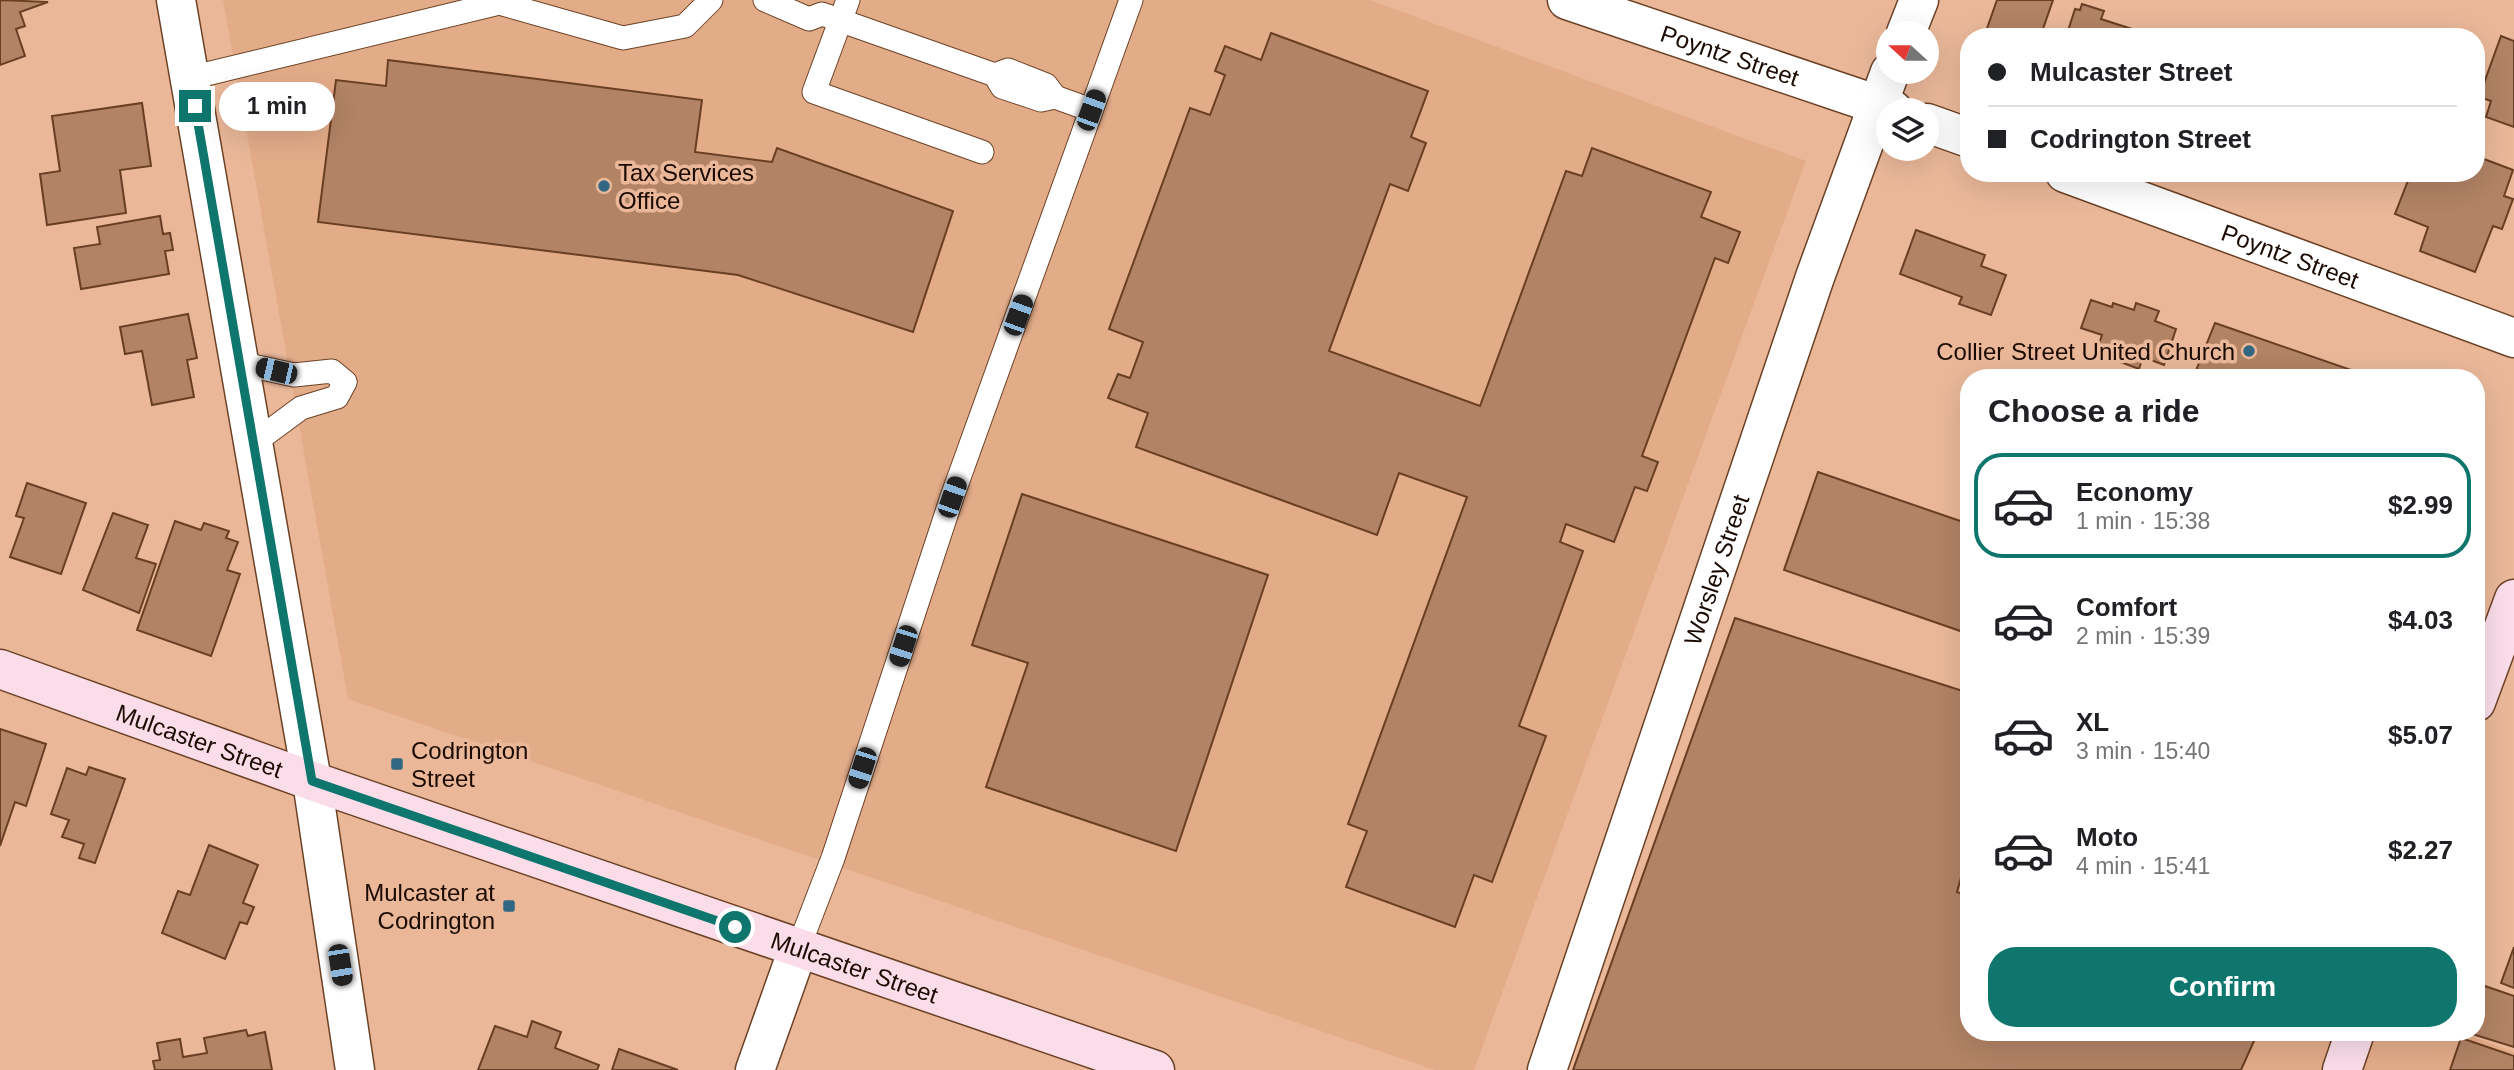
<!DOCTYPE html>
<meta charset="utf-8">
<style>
body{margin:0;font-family:Arial,sans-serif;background:#f2f2f2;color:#202124;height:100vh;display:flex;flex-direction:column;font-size:26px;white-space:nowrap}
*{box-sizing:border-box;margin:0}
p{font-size:23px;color:#757577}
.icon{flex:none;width:38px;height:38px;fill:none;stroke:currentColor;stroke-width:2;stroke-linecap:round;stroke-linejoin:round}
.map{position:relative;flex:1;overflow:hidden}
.panel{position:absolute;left:1960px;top:369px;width:525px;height:672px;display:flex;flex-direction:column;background:#fff;border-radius:28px;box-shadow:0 7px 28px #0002}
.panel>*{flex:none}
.hud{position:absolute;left:1960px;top:28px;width:525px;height:154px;border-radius:28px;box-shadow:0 7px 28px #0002;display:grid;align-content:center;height:154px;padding:0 28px;background:#fff}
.needle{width:46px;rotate:291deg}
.buttons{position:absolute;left:1876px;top:21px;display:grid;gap:14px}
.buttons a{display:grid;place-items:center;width:63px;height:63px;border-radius:50%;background:#fff;box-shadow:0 7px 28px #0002;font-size:35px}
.end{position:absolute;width:32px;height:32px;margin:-16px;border:9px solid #0f766e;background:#fff;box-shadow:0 0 0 4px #fff}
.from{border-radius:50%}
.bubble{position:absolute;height:49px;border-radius:24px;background:#fff;box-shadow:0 7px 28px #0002;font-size:23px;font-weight:800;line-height:49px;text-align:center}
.car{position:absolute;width:21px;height:42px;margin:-21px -10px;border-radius:9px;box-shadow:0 0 5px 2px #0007;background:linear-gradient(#222 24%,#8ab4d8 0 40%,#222 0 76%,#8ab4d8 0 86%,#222 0)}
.hud b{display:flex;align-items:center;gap:24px;height:66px;font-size:26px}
.hud b+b{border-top:2px solid #e0e0e0}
.hud i{width:18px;height:18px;background:#202124}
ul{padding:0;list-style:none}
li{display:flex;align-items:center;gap:21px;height:105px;margin:0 14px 10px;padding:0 14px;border:4px solid transparent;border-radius:28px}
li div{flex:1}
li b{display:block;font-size:26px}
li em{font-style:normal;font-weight:800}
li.current{border-color:#0f766e}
li>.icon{width:63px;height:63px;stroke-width:1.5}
h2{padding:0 28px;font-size:32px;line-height:84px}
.button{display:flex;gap:14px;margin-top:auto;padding:14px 28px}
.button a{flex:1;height:80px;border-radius:28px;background:#0f766e;color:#fff;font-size:28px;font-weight:800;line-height:80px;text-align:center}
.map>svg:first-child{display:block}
</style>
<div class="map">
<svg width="2514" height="1070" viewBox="0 0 2514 1070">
<rect width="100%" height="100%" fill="#eab899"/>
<!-- built -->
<g fill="#e3ac89">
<path d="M223,0H1370L1806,161L1474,1070H1435L348,699Z"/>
<path d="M1966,859L1969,860V1032H2460L2514,1052V1070H1891Z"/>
</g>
<!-- building -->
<g fill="#b28365" stroke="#693f23" stroke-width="2">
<path d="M0,0L48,2L20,12L25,26L16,29L25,56L0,65Z"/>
<path d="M1997,0H2053L2043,29L2053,33L2052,37H1984Z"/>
<path d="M2082,4L2104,11L2101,19L2135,30L2133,37H2066L2075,9L2080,10Z"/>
<path d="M1271,33L1428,91L1411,137L1426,143L1408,191L1390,184L1329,351L1480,406L1566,171L1582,176L1592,148L1711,192L1701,217L1740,232L1728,263L1715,258L1642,456L1658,462L1647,491L1635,487L1614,542L1566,524L1560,542L1583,551L1519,726L1546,736L1492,882L1474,875L1455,927L1346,887L1367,831L1348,824L1467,497L1399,473L1377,535L1136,447L1148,413L1108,398L1118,374L1130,378L1143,342L1109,329L1190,108L1210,115L1225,75L1215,71L1225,46L1261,60Z"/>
<path d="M2501,36L2514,41V127L2486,117L2491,101L2479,97Z"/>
<path d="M388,60L702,100L695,152L772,162L777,148L953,211L913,332L738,275L318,222L336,80L386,86Z"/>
<path d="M142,103L151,166L120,170L126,213L47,225L40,174L60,171L52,116Z"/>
<path d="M2476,156L2513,170L2504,196L2513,199L2502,229L2493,226L2475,272L2420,251L2428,227L2395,214L2411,173H2476Z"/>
<path d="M160,216L163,234L170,233L173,250L165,251L169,274L81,289L74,248L100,244L97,227Z"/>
<path d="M1916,230L1985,255L1981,266L2006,275L1991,315L1959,304L1962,297L1900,274Z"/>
<path d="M2091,300L2112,307L2113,303L2134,310L2136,303L2159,311L2155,321L2176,329L2164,365L2143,357L2139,369L2096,353L2102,335L2081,328Z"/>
<path d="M188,314L197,358L187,360L194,397L152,405L142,351L125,354L120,327Z"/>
<path d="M2215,323L2374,378H2193Z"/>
<path d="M1818,472L1969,524V634L1784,570Z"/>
<path d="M27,483L86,503L61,574L10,557L24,518L16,516Z"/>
<path d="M1022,494L1268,575L1176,851L986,787L1028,663L972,645Z"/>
<path d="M113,513L148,525L136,558L156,564L139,613L83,590Z"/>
<path d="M175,521L201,530L204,523L229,531L226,538L238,542L227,570L240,574L211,656L137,630Z"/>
<path d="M1735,618L1969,693V849L1957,892L1969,897V1032H2258L2241,1070H1573Z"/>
<path d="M0,729L46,744L26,806L15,802L0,846Z"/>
<path d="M89,767L125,779L95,863L79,858L84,844L62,837L69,820L51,814L67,768L86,775Z"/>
<path d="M209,845L258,865L243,903L254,907L247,924L240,922L225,959L162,933L178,891L190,895Z"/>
<path d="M2514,947V988L2501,983Z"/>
<path d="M2485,986L2514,996V1047L2469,1033L2476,1032V1012Z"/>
<path d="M532,1021L561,1032L555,1048L599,1065L597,1070H478L495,1026L527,1037Z"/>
<path d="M246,1030L248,1036L265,1032L272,1070H155L153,1061L160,1060L157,1043L180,1039L183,1057L207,1053L204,1038Z"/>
<path d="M2461,1038L2514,1056V1070H2450Z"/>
<path d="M619,1049L678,1070H612Z"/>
</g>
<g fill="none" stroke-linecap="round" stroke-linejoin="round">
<defs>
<g id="lane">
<path d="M765,0L809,19L822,14L995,75L1008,70L1046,85L1055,97"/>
<path d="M848,0L814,92L982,152"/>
<path d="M499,3L623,38L685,26L711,0"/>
<path d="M995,75L1002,87L1041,100L1055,97L1091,110"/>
<path d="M190,78L512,0"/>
<path d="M239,363L294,375L332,371L345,382"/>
<path d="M255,442L301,408L337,397L345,382"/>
<path d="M798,949L833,858L952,497L1131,0"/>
</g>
<g id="street">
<path d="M176,0L312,781L355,1070"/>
<path id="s1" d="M1567,0L1893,110"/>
<path d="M1906,33L1919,0"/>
<path d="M1927,123L1969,138"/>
<path id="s2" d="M2065,173L2514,338"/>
<path d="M755,1070L798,949"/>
<path id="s3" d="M1547,1070L1815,277L1890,72"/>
</g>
<g id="secondary">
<path id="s4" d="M0,669L312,781L1155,1070"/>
<path d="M2476,702L2514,599"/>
<path d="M2342,1070L2355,1032"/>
</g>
</defs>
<!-- lane casing -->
<use href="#lane" stroke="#6c4226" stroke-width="25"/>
<!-- street casing -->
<use href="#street" stroke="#6c4226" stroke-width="41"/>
<!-- secondary casing -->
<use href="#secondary" stroke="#6c4226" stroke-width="41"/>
<!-- lane -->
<use href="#lane" stroke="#fff" stroke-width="23"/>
<!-- street -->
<use href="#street" stroke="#fff" stroke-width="38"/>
<!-- secondary -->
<use href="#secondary" stroke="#fbddea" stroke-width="38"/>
</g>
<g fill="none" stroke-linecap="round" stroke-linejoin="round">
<!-- route -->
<path stroke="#0f766e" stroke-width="9" d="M195,106L312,781L735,927"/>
</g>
<!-- markers -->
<g fill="#326783" stroke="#eab899" stroke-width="2.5">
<circle cx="604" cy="186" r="7"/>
<circle cx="2249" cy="351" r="7"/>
<rect x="390" y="757" width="14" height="14" rx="3.5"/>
<rect x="502" y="899" width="14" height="14" rx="3.5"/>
</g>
<g text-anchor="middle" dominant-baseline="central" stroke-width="7" stroke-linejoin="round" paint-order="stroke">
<!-- street labels -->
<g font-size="24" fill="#1a0a02" stroke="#eab899">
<text stroke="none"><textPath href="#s1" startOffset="172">Poyntz Street</textPath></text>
<text stroke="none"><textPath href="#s2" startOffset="240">Poyntz Street</textPath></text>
<text stroke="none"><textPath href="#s3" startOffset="528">Worsley Street</textPath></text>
<text stroke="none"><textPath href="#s4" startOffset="212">Mulcaster Street</textPath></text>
<text stroke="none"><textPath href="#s4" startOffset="905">Mulcaster Street</textPath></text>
</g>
<!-- poi labels -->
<g font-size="24" fill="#1a0a02" stroke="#eab899" text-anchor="start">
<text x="618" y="172">Tax Services<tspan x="618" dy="28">Office</tspan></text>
<text x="2235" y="351" text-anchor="end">Collier Street United Church</text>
<text x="411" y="750">Codrington<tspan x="411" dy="28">Street</tspan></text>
<text x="495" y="892" text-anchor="end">Mulcaster at<tspan x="495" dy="28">Codrington</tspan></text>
</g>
</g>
</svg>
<div class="buttons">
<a><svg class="needle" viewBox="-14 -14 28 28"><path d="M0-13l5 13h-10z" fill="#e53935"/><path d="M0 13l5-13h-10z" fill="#757577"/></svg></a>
<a><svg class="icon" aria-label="layers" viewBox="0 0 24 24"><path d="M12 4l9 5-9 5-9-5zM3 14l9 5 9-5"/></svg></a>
</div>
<i class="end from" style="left:735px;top:927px"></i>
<i class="end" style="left:195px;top:106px"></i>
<div class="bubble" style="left:219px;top:82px;width:116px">1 min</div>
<i class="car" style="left:1091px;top:110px;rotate:20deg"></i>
<i class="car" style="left:1018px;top:315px;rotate:20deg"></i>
<i class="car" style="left:276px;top:371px;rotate:283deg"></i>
<i class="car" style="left:952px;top:497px;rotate:19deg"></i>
<i class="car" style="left:903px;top:646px;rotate:198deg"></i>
<i class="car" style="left:862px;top:768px;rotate:198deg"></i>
<i class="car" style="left:340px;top:965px;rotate:171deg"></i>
<div class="hud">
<b><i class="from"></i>Mulcaster Street</b>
<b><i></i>Codrington Street</b>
</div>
<section class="panel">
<h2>Choose a ride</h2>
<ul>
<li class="current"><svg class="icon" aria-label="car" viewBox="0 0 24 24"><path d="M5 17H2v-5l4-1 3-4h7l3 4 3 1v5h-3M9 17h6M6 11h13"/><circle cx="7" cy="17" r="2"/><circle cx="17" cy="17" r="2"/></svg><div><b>Economy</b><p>1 min · 15:38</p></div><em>$2.99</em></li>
<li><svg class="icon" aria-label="car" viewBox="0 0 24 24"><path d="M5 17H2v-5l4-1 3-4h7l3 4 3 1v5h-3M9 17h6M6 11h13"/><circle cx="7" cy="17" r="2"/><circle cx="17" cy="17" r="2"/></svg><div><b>Comfort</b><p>2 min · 15:39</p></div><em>$4.03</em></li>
<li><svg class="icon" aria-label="car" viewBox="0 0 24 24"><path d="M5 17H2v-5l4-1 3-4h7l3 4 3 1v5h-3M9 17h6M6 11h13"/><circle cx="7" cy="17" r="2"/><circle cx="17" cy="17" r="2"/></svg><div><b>XL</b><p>3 min · 15:40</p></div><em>$5.07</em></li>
<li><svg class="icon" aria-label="car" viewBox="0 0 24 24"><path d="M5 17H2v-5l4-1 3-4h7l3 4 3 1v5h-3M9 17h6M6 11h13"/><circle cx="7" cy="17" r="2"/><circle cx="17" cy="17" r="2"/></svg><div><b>Moto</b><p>4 min · 15:41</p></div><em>$2.27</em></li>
</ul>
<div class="button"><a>Confirm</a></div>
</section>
</div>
